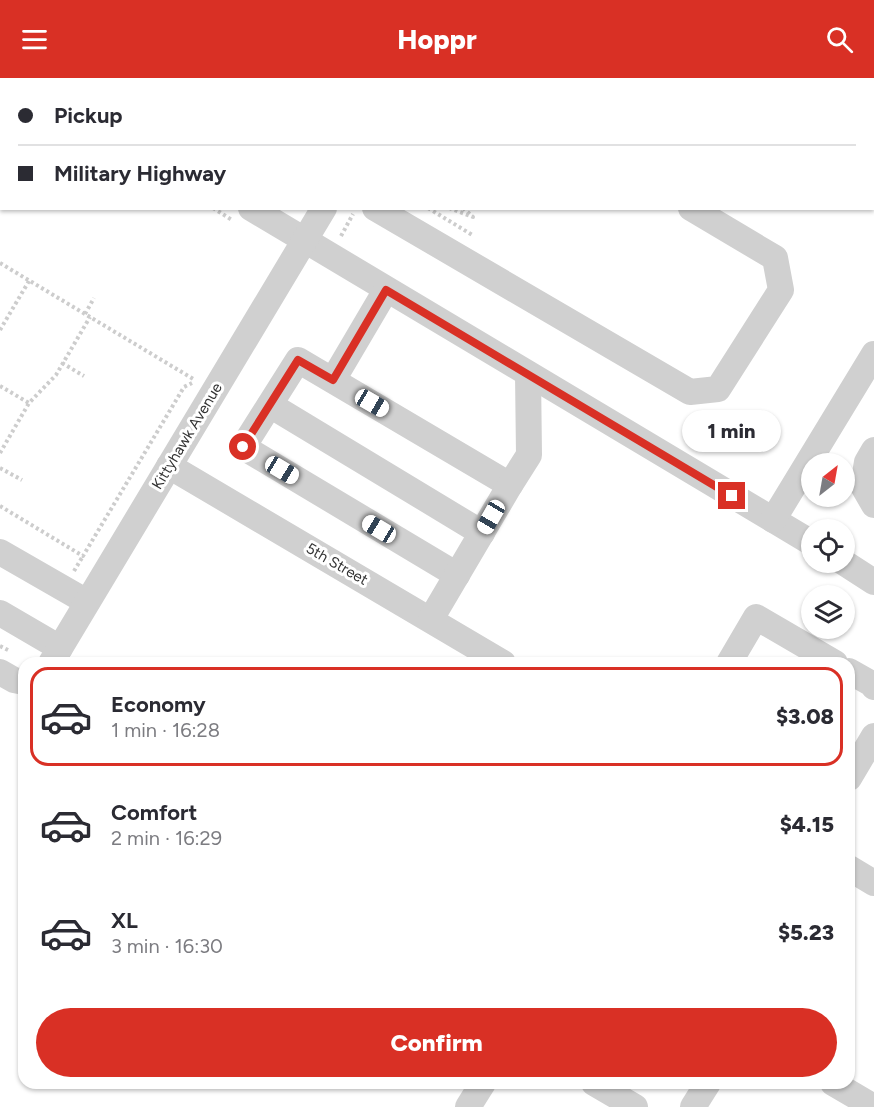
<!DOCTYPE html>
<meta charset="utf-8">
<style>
body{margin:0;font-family:Figtree,sans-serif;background:#f2f2f3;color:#2b2b33;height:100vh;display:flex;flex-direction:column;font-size:22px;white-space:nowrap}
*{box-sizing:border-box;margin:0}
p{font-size:20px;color:#7c7c81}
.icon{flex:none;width:33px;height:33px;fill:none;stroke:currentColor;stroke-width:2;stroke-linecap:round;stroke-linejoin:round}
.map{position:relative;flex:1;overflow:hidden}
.panel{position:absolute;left:18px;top:579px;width:837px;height:432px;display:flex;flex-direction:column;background:#fff;border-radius:18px;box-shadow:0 2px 4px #0004}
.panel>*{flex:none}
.banner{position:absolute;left:0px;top:0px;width:874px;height:132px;box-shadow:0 2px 4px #0004;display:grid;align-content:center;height:132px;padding:0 18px;background:#fff}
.needle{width:39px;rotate:31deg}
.buttons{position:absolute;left:801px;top:375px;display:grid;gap:12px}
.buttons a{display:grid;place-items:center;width:54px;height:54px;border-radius:50%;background:#fff;box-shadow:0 2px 4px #0004;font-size:30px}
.end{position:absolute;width:27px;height:27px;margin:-14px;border:8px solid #d93025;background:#fff;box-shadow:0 0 0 3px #fff}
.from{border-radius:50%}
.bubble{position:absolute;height:42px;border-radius:21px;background:#fff;box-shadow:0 2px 4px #0004;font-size:20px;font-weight:800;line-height:42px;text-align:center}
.car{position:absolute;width:18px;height:36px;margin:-18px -9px;border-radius:8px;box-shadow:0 0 4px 2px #0007;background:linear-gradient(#fff 24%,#345 0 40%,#fff 0 76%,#345 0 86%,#fff 0)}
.banner b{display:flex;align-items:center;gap:21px;height:57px;font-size:22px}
.banner b+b{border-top:2px solid #e1e1e2}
.banner i{width:15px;height:15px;background:#2b2b33}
ul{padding:10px 0 0;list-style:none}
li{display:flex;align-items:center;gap:18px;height:99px;margin:0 12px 9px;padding:0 6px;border:3px solid transparent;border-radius:18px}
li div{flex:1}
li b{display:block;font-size:22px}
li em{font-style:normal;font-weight:800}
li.selected{border-color:#d93025}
li>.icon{width:54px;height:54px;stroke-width:1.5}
.primary-button{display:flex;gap:12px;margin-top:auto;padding:12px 18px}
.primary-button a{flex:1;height:69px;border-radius:36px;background:#d93025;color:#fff;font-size:24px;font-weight:800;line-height:69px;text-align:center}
header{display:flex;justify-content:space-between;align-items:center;height:78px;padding:0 18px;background:#d93025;color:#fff;font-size:27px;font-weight:800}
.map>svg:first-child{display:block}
</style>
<header><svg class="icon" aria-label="menu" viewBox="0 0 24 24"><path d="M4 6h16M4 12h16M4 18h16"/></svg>Hoppr<svg class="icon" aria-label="search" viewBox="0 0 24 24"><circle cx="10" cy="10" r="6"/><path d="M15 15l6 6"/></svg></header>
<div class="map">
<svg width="874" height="1029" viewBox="0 0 874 1029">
<rect width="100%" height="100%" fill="#fff"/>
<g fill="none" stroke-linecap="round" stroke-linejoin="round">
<!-- path -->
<g stroke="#cdcdcd" stroke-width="4" stroke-dasharray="3 3" stroke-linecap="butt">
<path d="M219,0L222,2"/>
<path d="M820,0L822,2"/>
<path d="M0,3L2,4"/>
<path d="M873,34L874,35"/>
<path d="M213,130L232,142"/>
<path d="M428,130L474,158"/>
<path d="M449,130L473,139L463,130"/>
<path d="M341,158L353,136"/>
<path d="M0,185L195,302"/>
<path d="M85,236L94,220"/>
<path d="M0,252L29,203"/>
<path d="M62,285L84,298"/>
<path d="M0,308L29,325L56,297L90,239"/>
<path d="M0,375L29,325"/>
<path d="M0,390L22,402"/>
<path d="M0,428L83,478L184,309L192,305"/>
<path d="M74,493L83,478"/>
<path d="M0,568L8,572"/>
</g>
<!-- minor -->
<g stroke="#d0d0d0" stroke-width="26">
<path d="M33,0L35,2"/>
<path d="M0,48L2,45"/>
<path d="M0,84H2"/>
<path d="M251,130L812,465"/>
<path d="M375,130L690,314L718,311L781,212L775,180L691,130"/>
<path d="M333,302L386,212"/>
<path d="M270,327L482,455"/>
<path d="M874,372L867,384L863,408L874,427"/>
<path d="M169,388L503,585"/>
<path d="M773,442L874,276"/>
<path d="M0,474L87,524"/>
<path d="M843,484L874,504"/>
<path d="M457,497L243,369L298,282L510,407"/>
<path d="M0,535L60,570"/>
<path d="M431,541L510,407L529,377L528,296"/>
<path d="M51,585L324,130"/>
<path d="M729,585L756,539L835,585"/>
<path d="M849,593L872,606L874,609"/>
<path d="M0,594L14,602L24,604"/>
<path d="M849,700L874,658"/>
<path d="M849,790L874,805"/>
<path d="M594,1005L635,1029"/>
<path d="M833,1005L874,1029"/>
<path d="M468,1029L483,1005"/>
<path d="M693,1029L708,1005"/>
</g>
</g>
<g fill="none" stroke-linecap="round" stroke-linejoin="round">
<!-- route -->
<path stroke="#d93025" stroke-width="8" d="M243,369L298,282L333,302L386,212L732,418"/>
</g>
<g text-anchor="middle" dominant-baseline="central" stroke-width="6" stroke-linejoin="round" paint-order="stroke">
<!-- street labels -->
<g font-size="15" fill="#333" stroke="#fff">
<text transform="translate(187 358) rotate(-59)">Kittyhawk Avenue</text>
<text transform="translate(337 486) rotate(30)">5th Street</text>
</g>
</g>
</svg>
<div class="buttons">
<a><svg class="needle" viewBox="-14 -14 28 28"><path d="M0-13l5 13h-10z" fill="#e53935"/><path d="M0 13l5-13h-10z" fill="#7c7c81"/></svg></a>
<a><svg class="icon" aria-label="locate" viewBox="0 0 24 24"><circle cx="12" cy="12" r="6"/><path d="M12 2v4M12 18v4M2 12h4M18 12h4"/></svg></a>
<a><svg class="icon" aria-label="layers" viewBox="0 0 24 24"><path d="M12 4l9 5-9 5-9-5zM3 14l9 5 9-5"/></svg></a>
</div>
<i class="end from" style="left:243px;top:369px"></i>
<i class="end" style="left:732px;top:418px"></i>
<div class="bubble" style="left:682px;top:332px;width:99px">1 min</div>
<i class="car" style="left:372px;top:325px;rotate:120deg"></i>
<i class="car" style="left:282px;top:392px;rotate:121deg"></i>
<i class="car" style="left:491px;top:439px;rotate:210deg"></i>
<i class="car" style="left:379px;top:451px;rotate:301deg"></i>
<div class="banner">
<b><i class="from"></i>Pickup</b>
<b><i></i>Military Highway</b>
</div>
<section class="panel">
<ul>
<li class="selected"><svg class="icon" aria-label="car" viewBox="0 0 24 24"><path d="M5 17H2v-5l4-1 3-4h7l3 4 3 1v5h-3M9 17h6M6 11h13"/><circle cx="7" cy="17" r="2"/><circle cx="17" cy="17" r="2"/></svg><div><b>Economy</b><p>1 min · 16:28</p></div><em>$3.08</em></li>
<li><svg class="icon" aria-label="car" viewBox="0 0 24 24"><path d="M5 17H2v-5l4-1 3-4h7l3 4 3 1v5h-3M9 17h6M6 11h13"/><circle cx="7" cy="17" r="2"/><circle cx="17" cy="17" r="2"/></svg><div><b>Comfort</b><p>2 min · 16:29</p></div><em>$4.15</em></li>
<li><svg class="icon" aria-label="car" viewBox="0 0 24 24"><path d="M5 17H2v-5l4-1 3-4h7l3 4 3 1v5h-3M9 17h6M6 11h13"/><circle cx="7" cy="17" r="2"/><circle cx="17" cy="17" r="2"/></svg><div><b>XL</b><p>3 min · 16:30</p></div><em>$5.23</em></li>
</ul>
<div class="primary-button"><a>Confirm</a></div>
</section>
</div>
